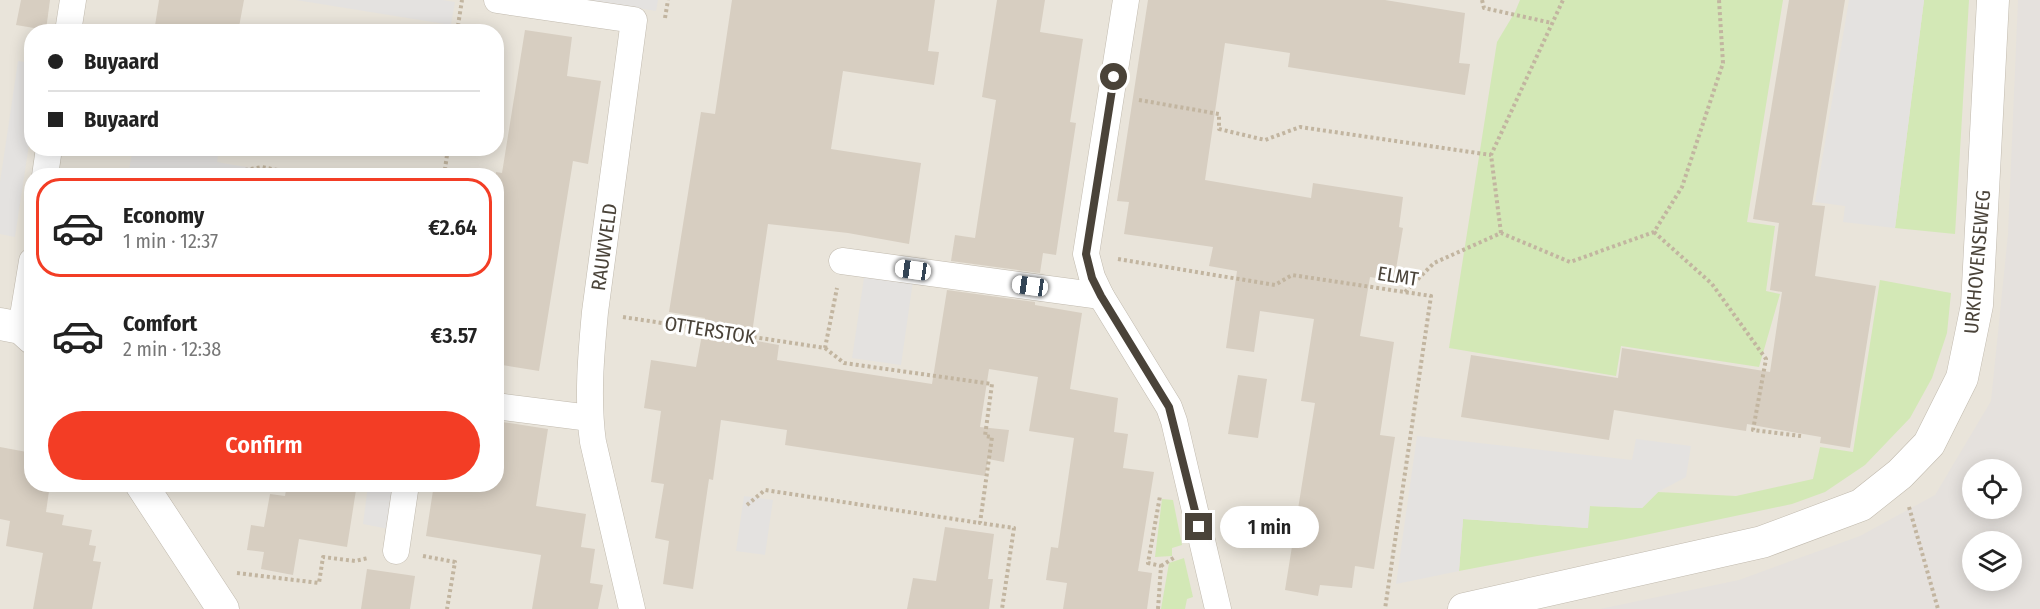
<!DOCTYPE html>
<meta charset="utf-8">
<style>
body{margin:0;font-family:"Fira Sans Condensed",sans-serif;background:#f2f2f2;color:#222;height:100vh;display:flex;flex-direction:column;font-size:22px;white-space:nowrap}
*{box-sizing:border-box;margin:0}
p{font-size:20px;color:#767676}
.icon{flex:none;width:33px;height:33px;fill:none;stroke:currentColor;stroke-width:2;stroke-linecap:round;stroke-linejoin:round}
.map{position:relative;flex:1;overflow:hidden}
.drawer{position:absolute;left:24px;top:168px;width:480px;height:324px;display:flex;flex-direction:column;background:#fff;border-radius:24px;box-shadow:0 3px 15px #0003}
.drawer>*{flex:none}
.banner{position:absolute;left:24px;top:24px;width:480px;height:132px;border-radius:24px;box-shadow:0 3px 15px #0003;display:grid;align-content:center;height:132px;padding:0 24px;background:#fff}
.fabs{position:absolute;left:1962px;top:459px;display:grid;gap:12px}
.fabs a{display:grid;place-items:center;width:60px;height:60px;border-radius:50%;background:#fff;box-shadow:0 3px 15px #0003;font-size:30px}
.end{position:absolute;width:27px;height:27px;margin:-14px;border:8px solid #4a4339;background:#fff;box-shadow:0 0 0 3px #fff}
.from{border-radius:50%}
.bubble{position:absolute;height:42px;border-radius:21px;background:#fff;box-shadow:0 3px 15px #0003;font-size:20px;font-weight:600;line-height:42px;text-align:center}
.car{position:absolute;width:18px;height:36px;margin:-18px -9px;border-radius:8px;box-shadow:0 0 4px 2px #0007;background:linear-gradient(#fff 24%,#345 0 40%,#fff 0 76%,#345 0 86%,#fff 0)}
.banner b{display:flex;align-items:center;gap:21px;height:57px;font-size:22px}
.banner b+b{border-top:2px solid #e0e0e0}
.banner i{width:15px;height:15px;background:#222}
ul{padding:10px 0 0;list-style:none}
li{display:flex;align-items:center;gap:18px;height:99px;margin:0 12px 9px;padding:0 12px;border:3px solid transparent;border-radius:24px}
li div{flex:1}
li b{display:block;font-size:22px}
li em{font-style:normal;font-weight:600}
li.selected{border-color:#f33d25}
li>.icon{width:54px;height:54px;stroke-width:1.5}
.primary-button{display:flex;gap:12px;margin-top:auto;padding:12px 24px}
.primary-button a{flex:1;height:69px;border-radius:36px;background:#f33d25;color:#fff;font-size:24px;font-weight:600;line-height:69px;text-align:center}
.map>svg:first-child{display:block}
</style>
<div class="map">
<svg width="2040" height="609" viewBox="0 0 2040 609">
<rect width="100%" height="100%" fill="#f5f2ec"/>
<!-- residential -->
<path fill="#e9e4da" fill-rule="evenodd" d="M0,0H2040V609H0ZM32,32H496V148H32ZM32,176H496V484H32ZM1972,470H2012V508H1972ZM1972,542H2012V580H1972Z"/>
<!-- industrial -->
<path fill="#e5e1dd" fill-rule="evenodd" d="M2018,0H2040V609H1600L1739,580L1860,536L1935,495L1991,401L2008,234ZM1972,470H2012V508H1972ZM1972,542H2012V580H1972Z"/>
<!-- green -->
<g fill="#d3e8b6">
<path d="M1520,0H1783L1747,222L1775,226L1766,291L1780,294L1759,367L1621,346L1616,376L1449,348L1497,42L1515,12Z"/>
<path d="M1924,0H1969L1955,234L1895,228Z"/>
<path d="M1880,280L1951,293L1947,333L1932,378L1910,418L1865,465L1825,492L1792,504L1626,539L1459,571L1463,519L1587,528L1589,506L1642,508L1658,492L1736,496L1813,479L1820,447L1853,452Z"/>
<path d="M1162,499L1173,500L1182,545L1172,548V556L1155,557Z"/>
<path d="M1184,558L1193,597L1187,599L1185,609H1161L1169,563Z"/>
</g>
<!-- parking -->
<g fill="#e4e2e0">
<path d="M296,0H442L455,2L451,25Z"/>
<path d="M586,0H658L656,11Z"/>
<path d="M1849,0H1924L1895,228L1843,222L1845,206L1815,202Z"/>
<path d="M18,61L31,63L32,125L15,237L0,234V182Z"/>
<path d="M133,148L219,149L217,162L258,169L257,175H128Z"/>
<path d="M865,271L913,281L901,365L852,358Z"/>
<path d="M1417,436L1632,460L1636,439L1691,446L1686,477L1658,492L1642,508L1590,506L1588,528L1463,519L1459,571L1396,584Z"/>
<path d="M368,485H401L394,530L363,524Z"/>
<path d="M744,496L773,500L765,555L736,551Z"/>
</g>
<!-- building -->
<g fill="#d7cec1">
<path d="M21,0H50L46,30L16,25Z"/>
<path d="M159,0H244L238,32H154Z"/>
<path d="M732,0H935L928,51L939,52L934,85L843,71L831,149L921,163L909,244L848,233L768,224L751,340L779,345L777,360L932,384L947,290L1035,302V305L1082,313L1070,389L1118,398L1114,432L1128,434L1123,468L1154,472L1138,571L1152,573L1147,609H1063L1067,583L1046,580L1051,547L1058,548L1074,438L1029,431L1038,377L989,369L980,427L1009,430L1004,462L988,459L985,476L785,445L787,430L721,420L713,480L709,479L693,589L663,584L669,541L655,538L664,484L651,482L661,411L644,408L651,360L696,367L705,318L669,312L701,112L715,114Z"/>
<path d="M997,0H1045L1040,32L1083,39L1070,122L1076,123L1056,255L1043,253L1040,273L951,261L955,235L975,238L996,100L982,97Z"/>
<path d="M1148,0H1385L1465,13L1459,63L1470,64L1465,95L1288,67L1290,53L1225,43L1205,180L1311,198L1313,183L1403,197L1399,227L1403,228L1394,281L1370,277L1360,336L1394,342L1380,435L1395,437L1374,569L1355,566L1352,588L1320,585L1318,596L1285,590L1315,403L1301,401L1314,319L1260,311L1254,352L1226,348L1237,271L1209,266L1213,247L1124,234L1129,202L1117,201Z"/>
<path d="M1789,0H1845L1812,205L1825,206L1815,276L1876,286L1850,448L1820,443L1821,437L1786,431L1747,424L1746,431L1614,410L1609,440L1461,417L1471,355L1618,378L1622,348L1770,372L1782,292L1770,290L1779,223L1753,219Z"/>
<path d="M525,30L572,37L567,76L601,81L588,164L573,161L539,371L496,364V172L502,173Z"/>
<path d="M1238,375L1267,379L1258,438L1228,434Z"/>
<path d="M496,421L548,429L536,506L586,514L581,547L595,549L590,583L603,585L598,609H532L541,555L426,536L434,484H496Z"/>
<path d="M0,447L32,453V484H50L46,512L64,515L62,525L92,530L89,545L96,546L93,561L101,562L92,609H33L43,553L6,546L10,521L0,519Z"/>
<path d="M287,484H357L347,547L299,539L293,575L261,569L264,552L247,550L251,525L264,527L270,494L285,496Z"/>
<path d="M945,527L994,534L988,579H993L989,609H907L913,578L936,581Z"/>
<path d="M367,569L415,576L410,609H361Z"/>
</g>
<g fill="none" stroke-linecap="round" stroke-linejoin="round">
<defs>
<g id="minor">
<path d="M497,0L634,20L595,312C591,355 587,399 593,442L632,609"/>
<path d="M1126,0L1086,254L1092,277L1101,296L1169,407L1174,421L1218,609"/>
<path d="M68,32L73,0"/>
<path d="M45,176L49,148"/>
<path d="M842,261L1101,296"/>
<path d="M21,328L32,261"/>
<path d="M496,406L590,418"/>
<path d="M396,551L406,484"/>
</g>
<g id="tertiary">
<path d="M0,324L21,328L32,338"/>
<path d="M141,484L223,609"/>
<path d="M1464,609L1762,542L1861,505L1900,474L1929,444L1962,378L1977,305L1993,0"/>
</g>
</defs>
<!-- minor casing -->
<use href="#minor" stroke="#c1baae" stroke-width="27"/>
<!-- tertiary casing -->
<use href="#tertiary" stroke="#c1baae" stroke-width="33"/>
<!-- path -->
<g stroke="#c2b5a0" stroke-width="4" stroke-dasharray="3 3" stroke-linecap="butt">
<path d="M1482,0L1484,8L1552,23"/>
<path d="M665,18L668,0"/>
<path d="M457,32L462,0"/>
<path d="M1139,100L1219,114V129L1265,140L1300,127L1491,155"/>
<path d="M239,171L262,167L308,176"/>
<path d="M444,176L448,148"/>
<path d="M1654,232L1712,284L1766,359L1753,430L1801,436"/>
<path d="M1501,233L1491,155L1563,0"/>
<path d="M1118,259L1275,285L1292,275L1431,296L1385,609"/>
<path d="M1405,292L1434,263L1501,233L1570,262L1654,232L1682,187L1723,63L1719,0"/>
<path d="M623,317L825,348L837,288"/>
<path d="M825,348L844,363L992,384L985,436L992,437L980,523L1014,528L1002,609"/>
<path d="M747,505L765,490L980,523"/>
<path d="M1909,507L1938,609"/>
<path d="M423,556L455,562L447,609"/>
<path d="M1161,566L1175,557"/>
<path d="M237,573L319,583L323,557L355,561L368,558"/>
<path d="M1158,609L1161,566L1148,563L1160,496"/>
</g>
<!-- minor -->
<use href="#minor" stroke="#fff" stroke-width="26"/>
<!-- tertiary -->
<use href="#tertiary" stroke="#fff" stroke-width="32"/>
</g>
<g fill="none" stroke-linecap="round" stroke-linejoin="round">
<!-- route -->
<path stroke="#4a4339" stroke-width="8" d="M1114,77L1086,254L1092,278L1101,296L1169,407L1199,527"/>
</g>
<g text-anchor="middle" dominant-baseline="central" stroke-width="6" stroke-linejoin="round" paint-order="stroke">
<!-- street labels -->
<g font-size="20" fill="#4a4339" stroke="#fff">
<text transform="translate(604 247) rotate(-82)">RAUWVELD</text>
<text transform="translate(1977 262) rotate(-85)">URKHOVENSEWEG</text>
<text transform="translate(1398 276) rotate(9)">ELMT</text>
<text transform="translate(710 330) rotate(9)">OTTERSTOK</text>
</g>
</g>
</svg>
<div class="fabs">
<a><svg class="icon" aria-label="locate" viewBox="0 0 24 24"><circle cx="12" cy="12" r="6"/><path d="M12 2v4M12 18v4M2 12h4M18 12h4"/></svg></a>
<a><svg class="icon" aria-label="layers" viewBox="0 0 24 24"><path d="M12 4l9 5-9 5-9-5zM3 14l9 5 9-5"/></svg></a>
</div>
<i class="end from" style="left:1114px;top:77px"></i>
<i class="end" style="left:1199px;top:527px"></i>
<div class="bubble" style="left:1220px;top:506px;width:99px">1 min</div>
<i class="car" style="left:913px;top:270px;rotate:278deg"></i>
<i class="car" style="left:1030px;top:286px;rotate:278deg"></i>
<div class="banner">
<b><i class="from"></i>Buyaard</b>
<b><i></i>Buyaard</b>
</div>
<section class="drawer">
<ul>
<li class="selected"><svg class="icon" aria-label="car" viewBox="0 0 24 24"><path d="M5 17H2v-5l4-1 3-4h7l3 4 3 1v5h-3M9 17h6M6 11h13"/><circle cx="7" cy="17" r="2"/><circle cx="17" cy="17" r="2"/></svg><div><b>Economy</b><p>1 min · 12:37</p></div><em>€2.64</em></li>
<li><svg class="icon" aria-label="car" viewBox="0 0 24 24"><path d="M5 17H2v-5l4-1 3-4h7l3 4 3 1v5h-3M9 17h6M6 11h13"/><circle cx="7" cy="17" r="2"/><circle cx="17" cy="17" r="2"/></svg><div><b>Comfort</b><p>2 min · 12:38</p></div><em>€3.57</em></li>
</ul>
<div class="primary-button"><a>Confirm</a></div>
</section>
</div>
